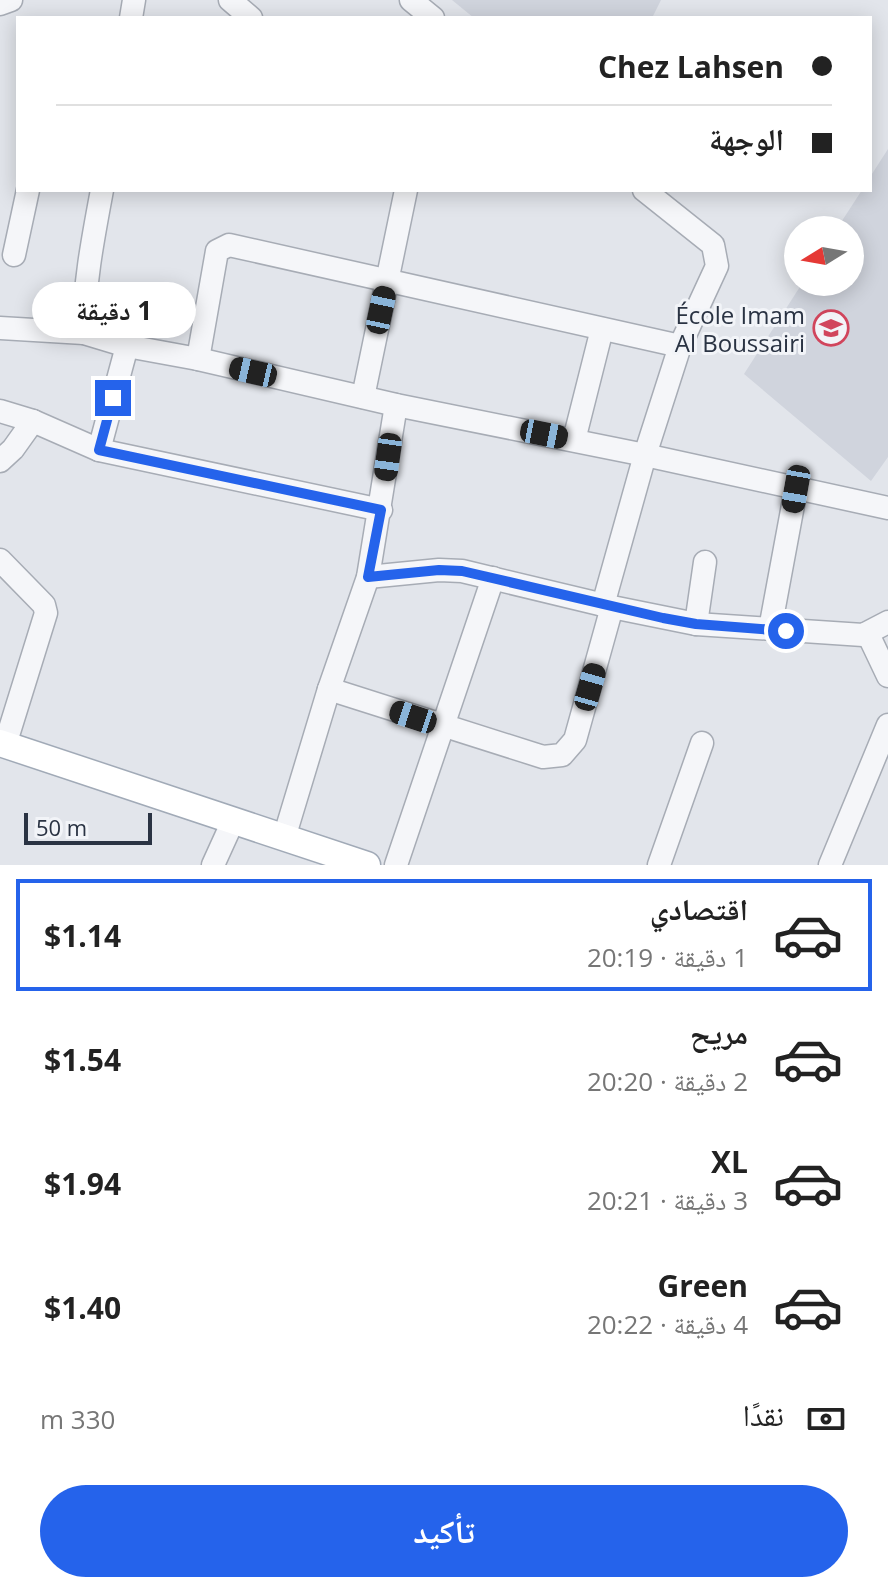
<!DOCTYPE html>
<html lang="ar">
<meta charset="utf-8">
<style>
body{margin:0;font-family:"Open Sans","Noto Naskh Arabic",sans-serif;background:#f2f2f2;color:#222;direction:rtl;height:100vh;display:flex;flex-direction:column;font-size:30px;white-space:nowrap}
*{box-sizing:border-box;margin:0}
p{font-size:26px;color:#767676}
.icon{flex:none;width:44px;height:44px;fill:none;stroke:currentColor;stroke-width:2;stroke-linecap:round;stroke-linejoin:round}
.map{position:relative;height:865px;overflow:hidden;direction:ltr}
.panel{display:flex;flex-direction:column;background:#fff;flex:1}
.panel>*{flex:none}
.guide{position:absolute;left:16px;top:16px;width:856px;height:176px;border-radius:0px;box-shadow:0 4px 20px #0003;direction:rtl;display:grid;align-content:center;height:176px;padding:0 40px;background:#fff}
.needle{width:52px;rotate:259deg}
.controls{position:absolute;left:784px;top:216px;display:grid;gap:16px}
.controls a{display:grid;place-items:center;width:80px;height:80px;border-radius:50%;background:#fff;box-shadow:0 4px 20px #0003;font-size:40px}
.scale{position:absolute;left:24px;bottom:20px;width:128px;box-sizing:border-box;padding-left:8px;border:4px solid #2a3343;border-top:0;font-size:22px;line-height:28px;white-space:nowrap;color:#2a3343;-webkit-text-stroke:6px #f2f4f8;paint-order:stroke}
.end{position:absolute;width:36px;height:36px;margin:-18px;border:10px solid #2563eb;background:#fff;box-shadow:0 0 0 4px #fff}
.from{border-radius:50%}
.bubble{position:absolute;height:56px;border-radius:28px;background:#fff;box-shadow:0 4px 20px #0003;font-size:26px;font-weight:700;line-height:56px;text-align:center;direction:rtl}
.car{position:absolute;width:24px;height:48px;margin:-24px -12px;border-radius:10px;box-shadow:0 0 6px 2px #0007;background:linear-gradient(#222 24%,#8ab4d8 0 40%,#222 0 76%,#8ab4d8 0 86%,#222 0)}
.guide b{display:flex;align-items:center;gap:28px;height:76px;font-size:30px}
.guide b+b{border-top:2px solid #e0e0e0}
.guide i{width:20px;height:20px;background:#222}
ul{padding:14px 0 0;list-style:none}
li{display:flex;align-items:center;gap:24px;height:112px;margin:0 16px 12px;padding:0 24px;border:4px solid transparent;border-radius:0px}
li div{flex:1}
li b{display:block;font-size:30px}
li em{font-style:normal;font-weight:700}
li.active{border-color:#2563eb}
li>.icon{width:72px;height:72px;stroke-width:1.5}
.pay{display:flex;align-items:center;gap:20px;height:88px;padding:0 40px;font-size:30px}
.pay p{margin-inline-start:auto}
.button{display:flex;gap:16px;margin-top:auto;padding:16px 40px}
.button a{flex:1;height:92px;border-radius:48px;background:#2563eb;color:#fff;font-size:32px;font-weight:700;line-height:92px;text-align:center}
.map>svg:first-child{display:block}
</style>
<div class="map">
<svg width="888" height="865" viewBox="0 0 888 865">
<rect width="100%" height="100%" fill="#e2e5eb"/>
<!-- built -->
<g fill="#d0d4dd">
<path d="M452,0H661L652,18H474Z"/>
<path d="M888,149V457L871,481L744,374L803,282H850V230H836L862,190H870V177Z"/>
</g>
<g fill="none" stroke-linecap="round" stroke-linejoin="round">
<defs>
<g id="minor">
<path d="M230,0L251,18"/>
<path d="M411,0L433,18"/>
<path d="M0,4L11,0"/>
<path d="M131,18L134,0"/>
<path d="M14,255L28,190"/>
<path d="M0,328L84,333L127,346L198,359L396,405L645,455L888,508"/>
<path d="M84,333C84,284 93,238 102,190"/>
<path d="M198,359L217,251L229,245L680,346"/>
<path d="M363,397L406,190"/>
<path d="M0,411L33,421L99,450L381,510"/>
<path d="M574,440L602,329"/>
<path d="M99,450L127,346"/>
<path d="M0,461L13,449L33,421"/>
<path d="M0,560L44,605L46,613L5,745"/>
<path d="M368,577L439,570L462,571L612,607L696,624L863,635L888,622"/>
<path d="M603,605L645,455L680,346L717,266L713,245L644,190"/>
<path d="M696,624L705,562"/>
<path d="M770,629L796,489"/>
<path d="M868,634L888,676"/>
<path d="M329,689L543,757L562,755L575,740L612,607"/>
<path d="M284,838L329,689L368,577L396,405"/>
<path d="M213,865L233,821"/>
<path d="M396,865L493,578"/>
<path d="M659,865L702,743"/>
<path d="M830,865L888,725"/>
</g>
<path id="major" d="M0,743L367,865"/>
</defs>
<!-- minor casing -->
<use href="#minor" stroke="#a7acb5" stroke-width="25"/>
<!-- major casing -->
<use href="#major" stroke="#a1aab7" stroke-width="29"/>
<!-- minor -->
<use href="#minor" stroke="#f5f6f9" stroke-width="22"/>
<!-- major -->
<use href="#major" stroke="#fff" stroke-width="26"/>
</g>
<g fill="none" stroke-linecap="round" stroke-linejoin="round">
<!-- route -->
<path stroke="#2563eb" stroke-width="10" d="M113,398L99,450L381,510L368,577L439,570L462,571L663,618L696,624L786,631"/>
</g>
<!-- icons -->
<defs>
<symbol id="school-ring" viewBox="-11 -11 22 22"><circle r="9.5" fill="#f2f4f8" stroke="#d1455c" stroke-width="1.5"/><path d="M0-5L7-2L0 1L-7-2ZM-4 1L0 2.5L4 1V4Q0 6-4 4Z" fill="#d1455c"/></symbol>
</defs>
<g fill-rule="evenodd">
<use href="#school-ring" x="811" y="308" width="40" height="40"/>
</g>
<g text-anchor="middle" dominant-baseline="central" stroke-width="6" stroke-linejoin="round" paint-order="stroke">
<!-- poi labels -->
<g font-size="24" fill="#2a3343" stroke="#f2f4f8" text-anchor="end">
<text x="805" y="314">École Imam<tspan x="805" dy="28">Al Boussairi</tspan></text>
</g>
</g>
</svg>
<div class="controls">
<a><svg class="needle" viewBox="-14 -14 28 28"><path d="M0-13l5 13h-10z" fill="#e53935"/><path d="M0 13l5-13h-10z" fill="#767676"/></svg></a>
</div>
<div class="scale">50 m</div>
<i class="end from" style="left:786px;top:631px"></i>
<i class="end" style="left:113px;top:398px"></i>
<div class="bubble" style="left:32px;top:282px;width:164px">1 دقيقة</div>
<i class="car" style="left:381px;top:310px;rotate:12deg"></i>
<i class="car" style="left:253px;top:372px;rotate:283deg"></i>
<i class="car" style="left:544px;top:434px;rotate:101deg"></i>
<i class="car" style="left:388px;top:457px;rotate:188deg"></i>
<i class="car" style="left:796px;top:489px;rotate:190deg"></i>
<i class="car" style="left:590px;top:687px;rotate:16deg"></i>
<i class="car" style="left:413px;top:717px;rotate:288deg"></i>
<div class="guide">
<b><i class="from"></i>Chez Lahsen</b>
<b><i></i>الوجهة</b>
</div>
</div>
<section class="panel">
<ul>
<li class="active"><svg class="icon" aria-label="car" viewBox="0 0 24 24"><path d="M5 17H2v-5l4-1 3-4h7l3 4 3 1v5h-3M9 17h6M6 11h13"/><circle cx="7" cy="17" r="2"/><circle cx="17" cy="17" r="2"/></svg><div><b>اقتصادي</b><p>1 دقيقة · 20:19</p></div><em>$1.14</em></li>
<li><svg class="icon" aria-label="car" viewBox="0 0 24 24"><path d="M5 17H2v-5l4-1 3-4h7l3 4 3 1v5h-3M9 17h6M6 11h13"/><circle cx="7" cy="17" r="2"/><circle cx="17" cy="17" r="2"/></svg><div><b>مريح</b><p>2 دقيقة · 20:20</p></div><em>$1.54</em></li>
<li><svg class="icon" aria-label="car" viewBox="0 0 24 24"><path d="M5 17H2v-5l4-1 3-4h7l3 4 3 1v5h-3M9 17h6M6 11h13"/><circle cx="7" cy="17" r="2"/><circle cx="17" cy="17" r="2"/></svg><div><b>XL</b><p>3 دقيقة · 20:21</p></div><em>$1.94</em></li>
<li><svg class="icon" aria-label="car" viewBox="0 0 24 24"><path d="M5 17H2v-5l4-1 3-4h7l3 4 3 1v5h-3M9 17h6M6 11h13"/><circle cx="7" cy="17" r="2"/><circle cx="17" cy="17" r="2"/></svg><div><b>Green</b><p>4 دقيقة · 20:22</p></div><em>$1.40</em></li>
</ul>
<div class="pay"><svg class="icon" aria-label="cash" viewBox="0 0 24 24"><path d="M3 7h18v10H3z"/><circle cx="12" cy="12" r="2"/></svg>نقدًا<p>330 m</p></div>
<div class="button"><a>تأكيد</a></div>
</section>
